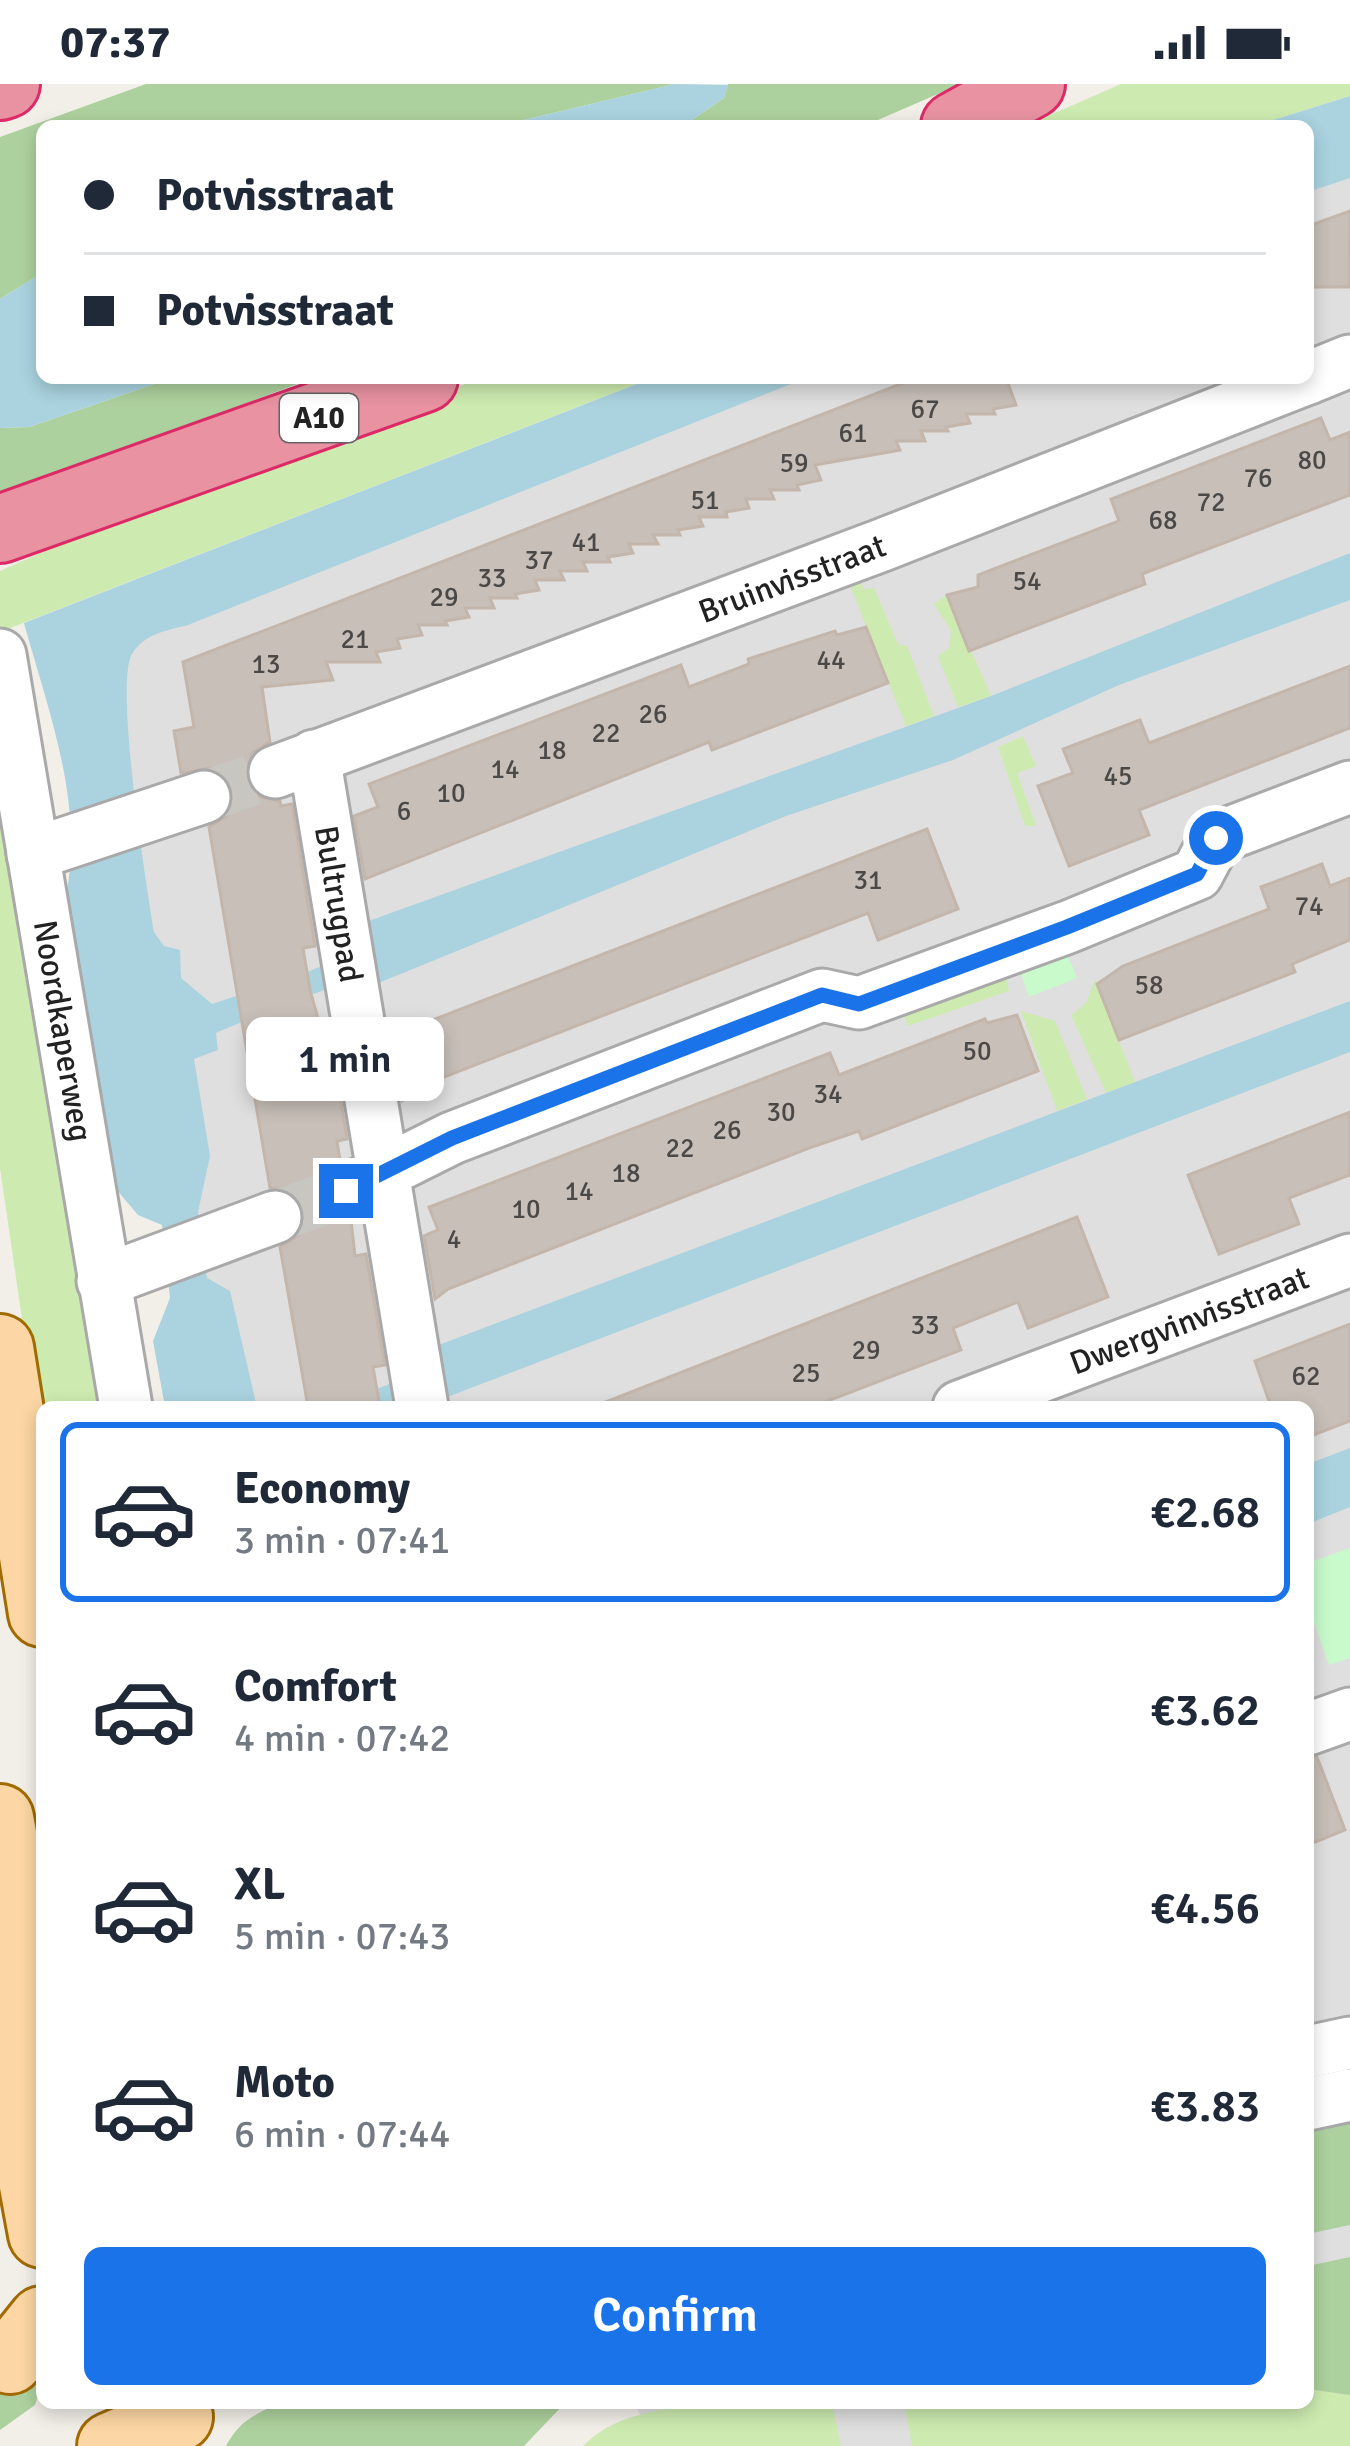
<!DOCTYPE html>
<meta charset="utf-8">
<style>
body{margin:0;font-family:Signika,sans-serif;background:#f2f2f3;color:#1f2937;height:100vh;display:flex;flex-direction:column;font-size:45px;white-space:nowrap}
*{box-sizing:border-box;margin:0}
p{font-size:39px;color:#747a83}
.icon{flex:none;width:66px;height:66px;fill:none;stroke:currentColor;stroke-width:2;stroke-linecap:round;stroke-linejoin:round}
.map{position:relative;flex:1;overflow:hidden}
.side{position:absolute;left:36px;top:1317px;width:1278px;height:1008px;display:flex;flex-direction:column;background:#fff;border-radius:18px;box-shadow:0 6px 18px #0003}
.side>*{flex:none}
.hud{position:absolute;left:36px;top:36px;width:1278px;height:264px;border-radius:18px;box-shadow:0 6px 18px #0003;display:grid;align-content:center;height:264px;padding:0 48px;background:#fff}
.end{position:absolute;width:54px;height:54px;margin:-27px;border:15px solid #1a73e8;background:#fff;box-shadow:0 0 0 6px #fff}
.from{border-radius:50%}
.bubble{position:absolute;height:84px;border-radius:18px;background:#fff;box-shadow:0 6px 18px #0003;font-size:39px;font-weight:600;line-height:84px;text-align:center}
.hud b{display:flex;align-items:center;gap:42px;height:114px;font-size:45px}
.hud b+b{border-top:3px solid #e0e1e3}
.hud i{width:30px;height:30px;background:#1f2937}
ul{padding:21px 0 0;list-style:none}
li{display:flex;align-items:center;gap:36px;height:180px;margin:0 24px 18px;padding:0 24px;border:6px solid transparent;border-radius:18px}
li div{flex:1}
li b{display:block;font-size:45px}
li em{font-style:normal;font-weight:600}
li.on{border-color:#1a73e8}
li>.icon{width:108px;height:108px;stroke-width:1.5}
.cta{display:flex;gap:24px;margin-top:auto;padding:24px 48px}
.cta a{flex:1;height:138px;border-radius:18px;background:#1a73e8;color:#fff;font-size:48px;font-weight:600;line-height:138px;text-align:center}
.status{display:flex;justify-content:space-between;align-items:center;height:84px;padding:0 60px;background:#fff;direction:ltr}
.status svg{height:33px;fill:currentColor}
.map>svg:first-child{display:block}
</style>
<div class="status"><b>07:37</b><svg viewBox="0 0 49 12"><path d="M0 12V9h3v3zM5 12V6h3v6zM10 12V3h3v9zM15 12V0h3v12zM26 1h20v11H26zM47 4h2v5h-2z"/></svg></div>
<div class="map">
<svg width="1350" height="2362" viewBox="0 0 1350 2362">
<rect width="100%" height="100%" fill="#f2efe9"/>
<!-- residential -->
<path fill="#e0dfdf" d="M1350,78V2362H660L633,2319H1308V1323H230L66,549L760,294H1308V93Z"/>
<!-- grass -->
<g fill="#cdebb0">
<path d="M1121,0H1350V12L1254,42H1025Z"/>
<path d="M481,294H652L0,548V487L108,439Z"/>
<path d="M854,482L864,505L874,504L898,560L907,562L934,632L906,642L845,489Z"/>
<path d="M947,511L991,612L958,623L938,572L949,564L951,547L934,520Z"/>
<path d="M1023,652L1036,682L1017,689L1036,742H1025L998,663Z"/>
<path d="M0,664L109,1323H42L38,1345L0,1084Z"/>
<path d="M1004,876L1009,907L908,942L897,915Z"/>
<path d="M1095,895L1135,998L1106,1009L1071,931L1086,919Z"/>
<path d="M1021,927L1055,937L1087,1015L1057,1027Z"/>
<path d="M1308,2305L1350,2311V2362H912L904,2319H1308Z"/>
<path d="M697,2319H832L841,2362H583C616,2329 653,2329 697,2319Z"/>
</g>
<!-- forest -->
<g fill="#add19e">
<path d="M146,0H675L499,42H42V189L0,215V53Z"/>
<path d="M728,0H961L864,42H683L724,14Z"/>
<path d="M172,294H313L88,379L0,420V344L29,343Z"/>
<path d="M1350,2034V2141L1308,2150V2044Z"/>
<path d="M1350,2173V2311L1308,2305V2182Z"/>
<path d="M29,2298L41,2303L35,2321L0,2346V2307Z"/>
<path d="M280,2319H565L524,2362H226C239,2337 255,2330 280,2319Z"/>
</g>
<!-- park -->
<g fill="#c8facc">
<path d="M1065,864L1077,894L1029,913L1018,881Z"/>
<path d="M1350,1464V1574L1329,1581L1308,1522V1479Z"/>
</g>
<!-- water -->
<g fill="#aad3df">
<path d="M675,0L728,1L724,14L683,42H499Z"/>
<path d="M1350,12V94L1308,108V42H1254Z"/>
<path d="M42,189V294H172L29,343L0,344V215Z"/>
<path d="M652,294H806L188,541C166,547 145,549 132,570C114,601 147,804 154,848L164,862L180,866L181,894L212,920L239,911L244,937L216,949L218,966L194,975L210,1072L198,1128L207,1194L230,1207L256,1319L264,1323H165L153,1257L170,1214L162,1141L138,1131L116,1105L67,807C83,715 48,626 24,539Z"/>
<path d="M1350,469V516L1119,601L953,676L786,732L364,905L361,892L311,911L307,888L358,867L352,843L991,612Z"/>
<path d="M1350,917V968L437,1317L380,1323L377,1305L426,1285L420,1268Z"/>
<path d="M1350,1364V1423L1308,1440V1380Z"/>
</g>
<!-- building -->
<g fill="#c7bfb8" stroke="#c4b6ab" stroke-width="3">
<path d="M1350,127L1349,203H1308V142Z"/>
<path d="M916,294H1006L1016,321L993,325L995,330H966L970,339L946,343L948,347H921L925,357H896L900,366L815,381L821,396L797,401L799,406H770L774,415H746L749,424L726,428L727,433H699L703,442L678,446L680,451H653L658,460H629L633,469L608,473L610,478H583L587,487H560L564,496H535L539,506L515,510L517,514H490L494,524H465L469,533L445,537L447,541H418L422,551L397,555L400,564L376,568L380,578H326L333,596L262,603L270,658L251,670L247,697L257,712L280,717L281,722L292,720L315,862L303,864L310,906L321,945L329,944L347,1055L337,1057L340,1076L322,1090L316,1106L329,1131L351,1136L355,1172L366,1170L385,1281L373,1283L380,1323H308L280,1163L299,1151L303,1124L293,1109L270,1104L209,743L227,732L233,705L211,684L181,689L174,647L194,643L183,578Z"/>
<path d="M1321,334L1330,356L1350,348V411L1142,490L1145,500L969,567L947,511L978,503V491L1119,437L1111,415Z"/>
<path d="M866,543L888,599L712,666L709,658L365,795L354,732L378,723L369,700L681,581L689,603L749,580L748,575L835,547L837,551Z"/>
<path d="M1350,582V644L1139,726L1149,751L1069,782L1038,702L1073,689L1063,665L1140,636L1149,659Z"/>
<path d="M927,745L958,825L878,856L868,829L426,1000L402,1017L391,952Z"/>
<path d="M1322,780L1330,802L1350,794V856L1292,880L1295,888L1119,956L1097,900L1123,882L1269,825L1261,803Z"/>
<path d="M1017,931L1038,987L862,1055L859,1047L809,1064L448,1205L435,1215L424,1152L438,1146L429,1123L830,969L839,991L985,935L987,939Z"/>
<path d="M1350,1028V1091L1289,1114L1299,1140L1219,1170L1188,1091Z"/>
<path d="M1077,1133L1108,1213L1028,1244L1018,1218L953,1244L961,1266L812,1323H593Z"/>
<path d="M1350,1240V1337L1308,1353V1323H1271L1255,1277Z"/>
<path d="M1317,1673L1345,1746L1308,1761V1674Z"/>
</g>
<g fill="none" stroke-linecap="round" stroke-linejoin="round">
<!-- minor-tunnel -->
<g stroke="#c8c6c1" stroke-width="51" stroke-dasharray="51 26" stroke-linecap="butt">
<path d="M204,713L275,688"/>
<path d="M275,1133L346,1107"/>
</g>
<defs>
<g id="minor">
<path d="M1308,294L1350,277"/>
<path id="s1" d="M0,571L126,1323"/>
<path id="s2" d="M314,672L422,1323"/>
<path id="s3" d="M275,688L882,461L1308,294"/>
<path d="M33,770L204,713"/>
<path d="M346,1107L452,1054L822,911L859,919L1068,843L1197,790L1216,754L1350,703"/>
<path d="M103,1197L275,1133"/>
<path id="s4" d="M959,1323L1350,1176"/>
<path d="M1308,1645L1350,1630"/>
<path d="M1308,1968L1350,1959"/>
<path d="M1308,2020L1350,2011"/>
</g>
<g id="major">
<path d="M0,1264L42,1529"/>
<path d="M0,1734L39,1944"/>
<path d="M29,1900L30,2085L42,2150"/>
<path d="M10,2276L42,2236"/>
<path d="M111,2362L179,2333L176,2319"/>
</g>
<g id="highway">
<path d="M0,2L6,0"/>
<path d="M955,42L1031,0"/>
<path d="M0,445L424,294"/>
</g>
</defs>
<!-- minor casing -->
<use href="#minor" stroke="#a9a9a9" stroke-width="57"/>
<!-- major casing -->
<use href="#major" stroke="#a06b00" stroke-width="72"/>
<!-- highway casing -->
<use href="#highway" stroke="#dc2a67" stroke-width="72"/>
<!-- minor -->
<use href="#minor" stroke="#fff" stroke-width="51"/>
<!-- major -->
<use href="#major" stroke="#fcd6a4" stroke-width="66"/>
<!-- highway -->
<use href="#highway" stroke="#e892a2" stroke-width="66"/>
</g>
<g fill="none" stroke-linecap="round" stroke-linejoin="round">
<!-- route -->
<path stroke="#1a73e8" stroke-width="15" d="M346,1107L452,1054L822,911L859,920L1067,843L1197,790L1216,754"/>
</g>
<g text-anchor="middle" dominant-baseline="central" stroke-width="9" stroke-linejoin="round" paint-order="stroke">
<!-- number labels -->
<g font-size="27" fill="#4b4948">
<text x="925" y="325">67</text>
<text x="853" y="349">61</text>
<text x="1312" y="376">80</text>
<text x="794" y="379">59</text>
<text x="1258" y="394">76</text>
<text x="705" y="416">51</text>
<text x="1211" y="418">72</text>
<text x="1163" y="436">68</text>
<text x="586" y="458">41</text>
<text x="539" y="476">37</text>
<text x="492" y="494">33</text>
<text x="1027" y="497">54</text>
<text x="444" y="513">29</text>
<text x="355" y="555">21</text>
<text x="831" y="576">44</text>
<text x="266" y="580">13</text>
<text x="653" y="630">26</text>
<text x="606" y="649">22</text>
<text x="552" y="666">18</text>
<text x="505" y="685">14</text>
<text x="1118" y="692">45</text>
<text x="451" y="709">10</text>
<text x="404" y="727">6</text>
<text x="868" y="796">31</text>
<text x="1309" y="822">74</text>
<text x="1149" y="901">58</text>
<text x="977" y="967">50</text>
<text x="828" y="1010">34</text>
<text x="781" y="1028">30</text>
<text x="727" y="1046">26</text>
<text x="680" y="1064">22</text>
<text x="626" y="1089">18</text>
<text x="579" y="1107">14</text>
<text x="526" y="1125">10</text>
<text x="454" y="1155">4</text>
<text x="925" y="1241">33</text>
<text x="866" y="1266">29</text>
<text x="806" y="1289">25</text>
<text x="1306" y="1292">62</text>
</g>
<!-- shield labels -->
<rect fill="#fff" stroke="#646464" stroke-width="3" x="280" y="310" width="78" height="48" rx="9"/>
<g font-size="30" font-weight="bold" fill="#222">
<text x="319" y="334">A10</text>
</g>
<!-- street labels -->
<g font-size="33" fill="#222" stroke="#fff">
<text stroke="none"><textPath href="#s3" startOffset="552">Bruinvisstraat</textPath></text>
<text stroke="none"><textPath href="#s2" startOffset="150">Bultrugpad</textPath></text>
<text stroke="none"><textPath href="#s1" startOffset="381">Noordkaperweg</textPath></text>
<text stroke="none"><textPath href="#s4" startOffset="246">Dwergvinvisstraat</textPath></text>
</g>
</g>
</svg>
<i class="end from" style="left:1216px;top:754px"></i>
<i class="end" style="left:346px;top:1107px"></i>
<div class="bubble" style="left:246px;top:933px;width:198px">1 min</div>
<div class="hud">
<b><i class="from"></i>Potvisstraat</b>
<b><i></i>Potvisstraat</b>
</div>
<section class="side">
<ul>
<li class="on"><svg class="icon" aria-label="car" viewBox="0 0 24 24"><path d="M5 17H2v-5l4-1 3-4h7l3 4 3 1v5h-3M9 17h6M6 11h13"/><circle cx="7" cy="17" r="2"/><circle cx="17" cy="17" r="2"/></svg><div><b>Economy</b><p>3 min · 07:41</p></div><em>€2.68</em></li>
<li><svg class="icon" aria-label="car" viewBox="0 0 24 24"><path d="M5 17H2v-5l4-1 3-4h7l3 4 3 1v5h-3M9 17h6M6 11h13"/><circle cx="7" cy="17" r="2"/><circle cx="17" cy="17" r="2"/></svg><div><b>Comfort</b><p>4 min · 07:42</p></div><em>€3.62</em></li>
<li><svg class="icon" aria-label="car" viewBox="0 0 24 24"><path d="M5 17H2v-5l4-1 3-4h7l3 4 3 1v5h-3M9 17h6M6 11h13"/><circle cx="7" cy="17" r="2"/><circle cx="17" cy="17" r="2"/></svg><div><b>XL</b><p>5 min · 07:43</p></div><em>€4.56</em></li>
<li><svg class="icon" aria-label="car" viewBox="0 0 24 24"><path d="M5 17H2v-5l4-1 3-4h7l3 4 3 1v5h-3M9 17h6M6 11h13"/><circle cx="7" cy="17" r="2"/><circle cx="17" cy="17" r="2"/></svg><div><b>Moto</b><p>6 min · 07:44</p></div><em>€3.83</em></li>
</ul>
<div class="cta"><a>Confirm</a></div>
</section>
</div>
